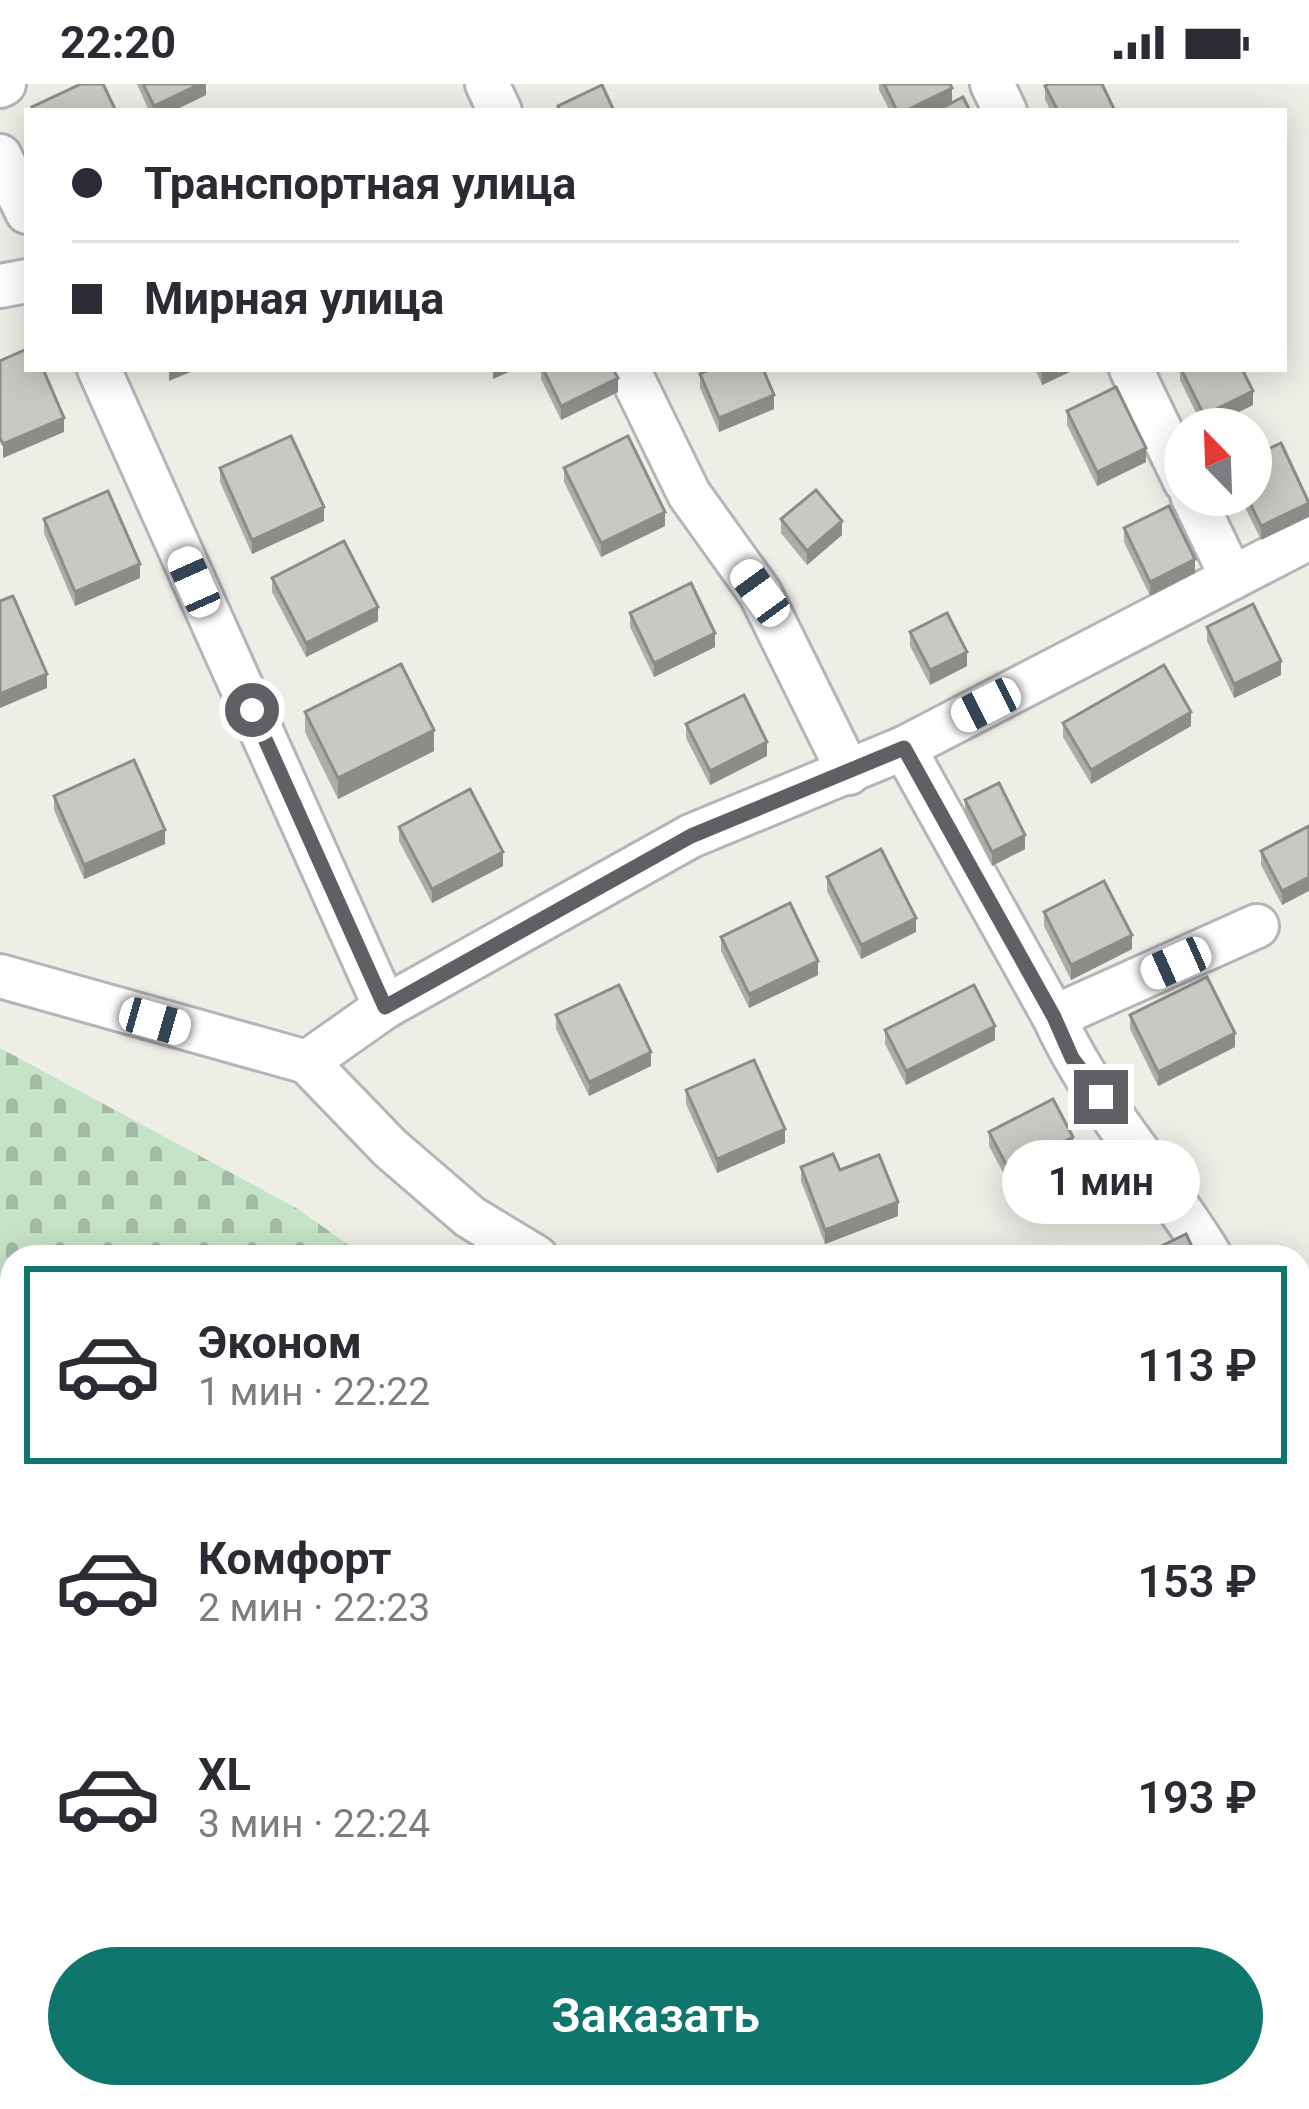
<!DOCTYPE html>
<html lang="ru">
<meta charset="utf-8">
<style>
body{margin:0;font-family:Roboto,sans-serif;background:#f2f2f3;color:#2b2b33;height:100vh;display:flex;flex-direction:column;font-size:45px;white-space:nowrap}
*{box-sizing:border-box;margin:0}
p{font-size:39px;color:#7c7c81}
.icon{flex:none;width:66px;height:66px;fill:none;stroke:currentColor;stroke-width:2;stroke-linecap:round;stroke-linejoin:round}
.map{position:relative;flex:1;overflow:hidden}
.drawer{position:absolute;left:0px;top:1161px;width:1311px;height:864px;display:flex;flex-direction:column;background:#fff;border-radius:36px 36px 0 0;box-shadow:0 6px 30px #0003}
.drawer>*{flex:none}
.top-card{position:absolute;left:24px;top:24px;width:1263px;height:264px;border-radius:0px;box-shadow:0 6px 30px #0003;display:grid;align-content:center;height:264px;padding:0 48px;background:#fff}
.needle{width:78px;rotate:337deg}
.buttons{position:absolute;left:1164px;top:324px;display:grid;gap:24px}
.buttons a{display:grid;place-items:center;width:108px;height:108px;border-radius:50%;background:#fff;box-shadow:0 6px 30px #0003;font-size:60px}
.end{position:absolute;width:54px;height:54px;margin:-27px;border:15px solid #5e6064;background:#fff;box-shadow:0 0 0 6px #fff}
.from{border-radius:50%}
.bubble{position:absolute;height:84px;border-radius:42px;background:#fff;box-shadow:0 6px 30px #0003;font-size:39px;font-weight:600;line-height:84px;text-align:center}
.car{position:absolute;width:36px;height:72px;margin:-36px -18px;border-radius:15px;box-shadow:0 0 9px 3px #0007;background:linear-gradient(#fff 24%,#345 0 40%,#fff 0 76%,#345 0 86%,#fff 0)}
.top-card b{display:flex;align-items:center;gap:42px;height:114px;font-size:45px}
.top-card b+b{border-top:3px solid #e1e1e2}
.top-card i{width:30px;height:30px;background:#2b2b33}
ul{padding:21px 0 0;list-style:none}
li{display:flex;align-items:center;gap:36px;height:198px;margin:0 24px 18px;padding:0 24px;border:6px solid transparent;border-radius:0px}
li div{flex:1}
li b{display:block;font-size:45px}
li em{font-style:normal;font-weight:600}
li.active{border-color:#0f766e}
li>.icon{width:108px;height:108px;stroke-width:1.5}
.cta{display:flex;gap:24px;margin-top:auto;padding:24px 48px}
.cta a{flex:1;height:138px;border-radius:72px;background:#0f766e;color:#fff;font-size:48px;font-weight:600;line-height:138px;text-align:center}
.status{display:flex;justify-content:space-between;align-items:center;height:84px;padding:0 60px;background:#fff;direction:ltr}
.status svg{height:33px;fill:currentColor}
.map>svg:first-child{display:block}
</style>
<div class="status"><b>22:20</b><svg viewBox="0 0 49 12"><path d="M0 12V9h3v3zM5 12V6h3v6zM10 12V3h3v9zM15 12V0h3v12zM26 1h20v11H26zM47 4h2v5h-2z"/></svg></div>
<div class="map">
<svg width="1309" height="2025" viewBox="0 0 1309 2025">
<defs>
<pattern id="cemetery-stones" width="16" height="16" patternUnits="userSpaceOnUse" patternTransform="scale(3)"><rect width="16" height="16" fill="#c5e3c8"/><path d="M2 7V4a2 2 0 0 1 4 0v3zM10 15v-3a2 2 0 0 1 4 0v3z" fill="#a3bba6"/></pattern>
</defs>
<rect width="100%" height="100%" fill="#eeede6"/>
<!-- commercial -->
<path fill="#faf6df" d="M0,1959L12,1966V2013H98L120,2025H0Z"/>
<!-- cemetery -->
<g fill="url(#cemetery-stones)">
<path d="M0,964L298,1125L365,1173H12V1966L0,1959Z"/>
<path d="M1299,1728L1309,1733V1974L1299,1995Z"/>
<path d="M98,2013H1290L1284,2025H120Z"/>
</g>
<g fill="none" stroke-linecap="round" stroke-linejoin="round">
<defs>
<g id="minor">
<path d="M487,0L500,27"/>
<path d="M992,0L1005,27"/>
<path d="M0,2L4,0"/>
<path d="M0,72L27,128"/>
<path d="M0,202L27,197"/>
<path d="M99,285L385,923"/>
<path d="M628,285L689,410L760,509L849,689"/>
<path d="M1131,285L1185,397"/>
<path d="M1192,411L1232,494"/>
<path d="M904,664L1054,933C1093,1020 1162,1091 1211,1173"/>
<path d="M0,892L307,978L385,923L691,752L904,664L1309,454"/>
<path d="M1054,933L1257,842"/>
<path d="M307,978L390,1064L470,1133L536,1173"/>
<path d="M1299,1254H1309"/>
</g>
</defs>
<!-- minor casing -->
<use href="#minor" stroke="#b3b5b9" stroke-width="48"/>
<!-- path -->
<path stroke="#9fc3ac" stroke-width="8" stroke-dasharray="12 6" stroke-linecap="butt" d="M1299,1628L1309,1625"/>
<!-- minor -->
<use href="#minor" stroke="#fff" stroke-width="42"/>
</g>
<!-- wall -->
<g fill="#aeaca7">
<path d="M137,0H206V11L173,27H149Z"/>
<path d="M879,0H950L934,27H890L879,6Z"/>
<path d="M1045,2L1115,27H1051L1045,16Z"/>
<path d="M541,285H613L618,308L561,336L541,295Z"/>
<path d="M1035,285H1076L1042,301Z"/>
<path d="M1180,285H1242L1253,321L1204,345L1180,296Z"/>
<path d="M700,290L774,325L719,348L700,304Z"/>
<path d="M1067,327L1146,378L1097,402L1067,341Z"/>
<path d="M1281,359L1261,456L1239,411H1251Z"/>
<path d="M220,384L324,437L252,470L220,398Z"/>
<path d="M564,384L665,442L601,473L564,398Z"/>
<path d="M44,435L140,494L75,522L44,449Z"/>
<path d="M781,435L842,451L807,481L781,449Z"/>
<path d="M1124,444L1195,489L1150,512L1124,458Z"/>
<path d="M272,494L378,537L306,573L272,508Z"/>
<path d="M630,529L715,563L654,593L630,543Z"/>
<path d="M1207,543L1281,591L1234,614L1207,557Z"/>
<path d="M910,548L967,582L930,601L910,562Z"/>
<path d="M305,628L434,667L338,715L305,648Z"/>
<path d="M1063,639L1191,642L1091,700L1063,653Z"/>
<path d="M686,640L767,672L710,701L686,654Z"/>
<path d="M54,712L165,760L84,795L54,726Z"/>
<path d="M965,716L1025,765L992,782L965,730Z"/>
<path d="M1309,742L1282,821L1261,781V767Z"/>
<path d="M399,743L503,782L432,819L399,757Z"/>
<path d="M827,793L916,848L861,875L827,807Z"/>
<path d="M1044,828L1132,865L1071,896L1044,842Z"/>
<path d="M721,853L818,891L749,924L721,867Z"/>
<path d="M556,931L651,982L589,1012L556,945Z"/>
<path d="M1130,931L1235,963L1158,1002L1130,945Z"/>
<path d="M885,946L995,956L906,1001L885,960Z"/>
<path d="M686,1006L785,1059L717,1089L686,1020Z"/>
<path d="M989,1048L1073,1067L1009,1100L989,1062Z"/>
<path d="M801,1083L840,1086L898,1132L825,1160L801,1097Z"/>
<path d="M1309,1345V1388L1299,1365V1349Z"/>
</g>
<!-- shaded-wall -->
<g fill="#8d8c88">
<path d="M200,0H206V11L173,27H154V22Z"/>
<path d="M952,4V18L934,27H905Z"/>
<path d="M169,285H198L169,297Z"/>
<path d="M493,285H516L493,295Z"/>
<path d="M1047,285H1076L1042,301V287Z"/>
<path d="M618,294V308L561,336V322Z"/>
<path d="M1253,307V321L1204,345V331Z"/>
<path d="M774,311V325L719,348V334Z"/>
<path d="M64,334V348L3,374V360Z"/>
<path d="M1146,364V378L1097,402V388Z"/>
<path d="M1309,419V433L1261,456V442Z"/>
<path d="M324,423V437L252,470V456Z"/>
<path d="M665,428V442L601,473V459Z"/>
<path d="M842,437V451L807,481V467Z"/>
<path d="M1195,475V489L1150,512V498Z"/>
<path d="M140,480V494L75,522V508Z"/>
<path d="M378,523V537L306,573V559Z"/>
<path d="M715,549V563L654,593V579Z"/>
<path d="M967,568V582L930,601V586Z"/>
<path d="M1281,577V591L1234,614V600Z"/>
<path d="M47,590V604L0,624V610Z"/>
<path d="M1191,628V642L1091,700V686Z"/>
<path d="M434,646V667L338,715V694Z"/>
<path d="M767,658V672L710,701V687Z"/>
<path d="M165,746V760L84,795V781Z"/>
<path d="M1025,751V765L992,782V768Z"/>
<path d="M503,768V782L432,819V805Z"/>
<path d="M1309,793V807L1282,821V807Z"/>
<path d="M916,834V848L861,875V861Z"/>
<path d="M1132,851V865L1071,896V881Z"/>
<path d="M818,877V891L749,924V910Z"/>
<path d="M995,942V956L906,1001V987Z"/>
<path d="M1235,949V963L1158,1002V988Z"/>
<path d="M651,968V982L589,1012V998Z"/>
<path d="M785,1045V1059L717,1089V1075Z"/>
<path d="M1073,1053V1067L1009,1100V1086Z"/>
<path d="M898,1118V1132L825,1160V1146Z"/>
</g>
<!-- building -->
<g fill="#cac8c2" stroke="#8d8c88" stroke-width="3">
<path d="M81,0H103L116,27H34L32,23Z"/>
<path d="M143,0H200L154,22Z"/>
<path d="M884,0H950L952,4L905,27H897Z"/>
<path d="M1048,0H1102L1115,27H1058L1045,2Z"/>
<path d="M602,1L614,27H560L558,22Z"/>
<path d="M963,13L970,27H936Z"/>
<path d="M27,265V285H43L64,334L3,360L0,354V277Z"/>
<path d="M543,285H613L618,294L561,322Z"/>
<path d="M711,285H763L774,311L719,334L700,290Z"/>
<path d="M1181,285H1242L1253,307L1204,331Z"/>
<path d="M1116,303L1146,364L1097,388L1067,327Z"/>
<path d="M291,352L324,423L252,456L220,384Z"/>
<path d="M628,352L665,428L601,459L564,384Z"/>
<path d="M1281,359L1309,419L1261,442L1246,411H1251V373Z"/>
<path d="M816,406L842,437L807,467L781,435Z"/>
<path d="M108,407L140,480L75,508L44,435Z"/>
<path d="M1169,422L1195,475L1150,498L1124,444Z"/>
<path d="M344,457L378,523L306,559L272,494Z"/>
<path d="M691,499L715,549L654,579L630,529Z"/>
<path d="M13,512L47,590L0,610V517Z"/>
<path d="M1253,520L1281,577L1234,600L1207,543Z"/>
<path d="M947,529L967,568L930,586L910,548Z"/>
<path d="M401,580L434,646L338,694L305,628Z"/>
<path d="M1164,581L1191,628L1091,686L1063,639Z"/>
<path d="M744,611L767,658L710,687L686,640Z"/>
<path d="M134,676L165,746L84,781L54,712Z"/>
<path d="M999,699L1025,751L992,768L965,716Z"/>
<path d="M470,705L503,768L432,805L399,743Z"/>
<path d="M1309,742V793L1282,807L1261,767Z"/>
<path d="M881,765L916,834L861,861L827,793Z"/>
<path d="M1104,797L1132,851L1071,881L1044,828Z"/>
<path d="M790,819L818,877L749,910L721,853Z"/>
<path d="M1207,893L1235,949L1158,988L1130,931Z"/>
<path d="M619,901L651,968L589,998L556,931Z"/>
<path d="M974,901L995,942L906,987L885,946Z"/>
<path d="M754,976L785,1045L717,1075L686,1006Z"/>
<path d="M1053,1015L1073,1053L1009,1086L989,1048Z"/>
<path d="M833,1070L840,1086L879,1071L898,1118L825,1146L801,1083Z"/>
<path d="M1186,1150L1197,1173H1139Z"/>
<path d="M1309,1345V1373L1299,1351V1349Z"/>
</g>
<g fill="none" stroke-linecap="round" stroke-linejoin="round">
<!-- route -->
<path stroke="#5e6064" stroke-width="15" d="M252,626L385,923L691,752L904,664L1054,933L1072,974L1101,1013"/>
</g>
</svg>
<div class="buttons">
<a><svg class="needle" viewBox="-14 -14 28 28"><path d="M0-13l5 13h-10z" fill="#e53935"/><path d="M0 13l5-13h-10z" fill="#7c7c81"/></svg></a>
</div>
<i class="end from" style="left:252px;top:626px"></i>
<i class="end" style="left:1101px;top:1013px"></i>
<div class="bubble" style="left:1002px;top:1056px;width:198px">1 мин</div>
<i class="car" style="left:194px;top:498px;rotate:336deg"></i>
<i class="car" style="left:760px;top:509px;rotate:324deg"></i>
<i class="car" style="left:986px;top:621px;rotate:243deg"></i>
<i class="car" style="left:1176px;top:879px;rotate:246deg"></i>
<i class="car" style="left:155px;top:937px;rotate:106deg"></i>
<div class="top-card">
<b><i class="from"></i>Транспортная улица</b>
<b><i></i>Мирная улица</b>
</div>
<section class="drawer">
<ul>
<li class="active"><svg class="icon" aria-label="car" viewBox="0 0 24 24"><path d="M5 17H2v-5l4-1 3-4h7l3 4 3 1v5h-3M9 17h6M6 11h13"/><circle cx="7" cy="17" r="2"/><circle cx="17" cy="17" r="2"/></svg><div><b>Эконом</b><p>1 мин · 22:22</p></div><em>113 ₽</em></li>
<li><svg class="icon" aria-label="car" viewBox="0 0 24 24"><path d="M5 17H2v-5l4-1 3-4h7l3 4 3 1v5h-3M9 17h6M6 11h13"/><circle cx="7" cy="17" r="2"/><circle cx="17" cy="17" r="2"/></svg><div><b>Комфорт</b><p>2 мин · 22:23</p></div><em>153 ₽</em></li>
<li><svg class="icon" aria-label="car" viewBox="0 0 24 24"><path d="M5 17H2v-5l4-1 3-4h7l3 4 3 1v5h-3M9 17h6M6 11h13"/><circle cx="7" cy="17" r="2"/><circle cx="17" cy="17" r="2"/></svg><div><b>XL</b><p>3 мин · 22:24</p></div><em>193 ₽</em></li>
</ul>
<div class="cta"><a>Заказать</a></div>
</section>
</div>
